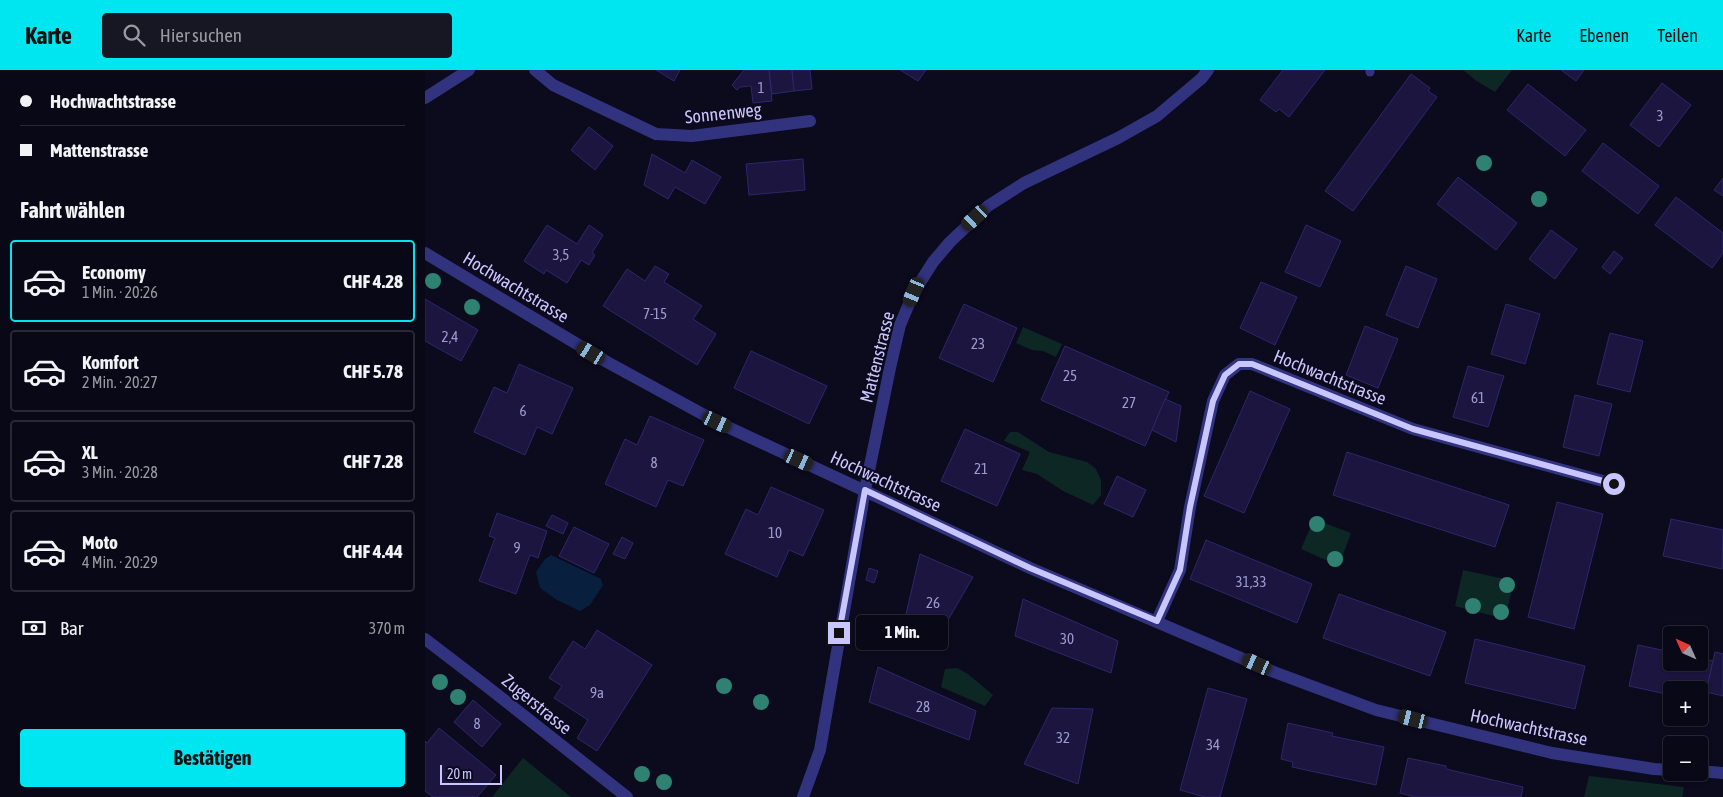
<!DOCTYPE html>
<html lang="de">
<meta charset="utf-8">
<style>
body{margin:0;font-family:"Asap Condensed",sans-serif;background:#171623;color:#f1f3f6;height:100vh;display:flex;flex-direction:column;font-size:19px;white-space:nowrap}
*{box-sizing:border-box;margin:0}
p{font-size:16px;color:#999aa1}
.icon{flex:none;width:28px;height:28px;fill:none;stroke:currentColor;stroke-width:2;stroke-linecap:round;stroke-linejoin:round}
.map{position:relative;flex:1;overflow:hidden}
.details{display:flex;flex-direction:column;background:#090816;width:425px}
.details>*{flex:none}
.hud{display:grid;align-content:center;height:110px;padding:0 20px;background:#090816}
.needle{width:32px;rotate:315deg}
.tools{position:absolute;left:1238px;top:556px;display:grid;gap:10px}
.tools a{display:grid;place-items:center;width:45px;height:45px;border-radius:5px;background:#090816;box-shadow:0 1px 4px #0004,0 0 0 1px #292935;font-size:25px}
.scale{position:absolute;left:15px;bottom:12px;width:62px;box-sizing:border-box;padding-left:5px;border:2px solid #c9c6ff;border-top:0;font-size:14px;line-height:18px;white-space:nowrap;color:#c9c6ff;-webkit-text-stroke:4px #0c0a1d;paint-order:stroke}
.end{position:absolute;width:22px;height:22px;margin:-11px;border:6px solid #c9c6ff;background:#111;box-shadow:0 0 0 2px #111}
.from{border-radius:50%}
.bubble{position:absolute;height:35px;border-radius:5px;background:#090816;box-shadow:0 1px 4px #0004,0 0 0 1px #292935;font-size:16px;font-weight:700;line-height:35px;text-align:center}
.car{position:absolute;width:15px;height:30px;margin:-15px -8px;border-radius:6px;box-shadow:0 0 4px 1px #0007;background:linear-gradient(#222 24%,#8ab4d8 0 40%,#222 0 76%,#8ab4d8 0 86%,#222 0)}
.hud b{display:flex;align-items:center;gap:18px;height:48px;font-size:19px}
.hud b+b{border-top:1px solid #292935}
.hud i{width:12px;height:12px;background:#f1f3f6}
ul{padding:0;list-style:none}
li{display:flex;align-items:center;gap:15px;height:82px;margin:0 10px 8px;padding:0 10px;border:2px solid #292935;border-radius:5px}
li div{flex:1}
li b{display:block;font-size:19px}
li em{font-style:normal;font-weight:700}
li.current{border-color:#00e6f1}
li>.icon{width:45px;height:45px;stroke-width:1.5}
h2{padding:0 20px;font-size:22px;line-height:60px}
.pay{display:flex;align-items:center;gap:12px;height:55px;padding:0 20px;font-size:19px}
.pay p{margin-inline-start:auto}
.action{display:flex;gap:10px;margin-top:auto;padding:10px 20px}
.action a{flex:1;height:58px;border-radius:5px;background:#00e6f1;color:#111;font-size:20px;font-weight:700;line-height:58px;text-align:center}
header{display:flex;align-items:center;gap:30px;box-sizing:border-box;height:70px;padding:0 25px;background:#00e6f1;color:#111}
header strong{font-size:24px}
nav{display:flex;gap:28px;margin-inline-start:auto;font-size:18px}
.search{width:350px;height:45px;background:#171623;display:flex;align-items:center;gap:12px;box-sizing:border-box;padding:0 18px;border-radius:5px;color:#999aa1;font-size:19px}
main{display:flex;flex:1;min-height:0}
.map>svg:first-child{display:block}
</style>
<header>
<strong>Karte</strong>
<div class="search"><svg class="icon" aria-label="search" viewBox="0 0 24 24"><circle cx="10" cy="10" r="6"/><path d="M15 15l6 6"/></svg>Hier suchen</div>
<nav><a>Karte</a><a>Ebenen</a><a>Teilen</a></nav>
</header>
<main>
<section class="details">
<div class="hud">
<b><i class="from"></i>Hochwachtstrasse</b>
<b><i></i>Mattenstrasse</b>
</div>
<h2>Fahrt wählen</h2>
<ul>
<li class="current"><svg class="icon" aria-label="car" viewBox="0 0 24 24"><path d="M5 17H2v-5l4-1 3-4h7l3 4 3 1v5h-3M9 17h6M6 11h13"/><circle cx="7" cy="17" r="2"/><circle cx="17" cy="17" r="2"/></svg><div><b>Economy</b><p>1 Min. · 20:26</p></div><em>CHF 4.28</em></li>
<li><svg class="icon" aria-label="car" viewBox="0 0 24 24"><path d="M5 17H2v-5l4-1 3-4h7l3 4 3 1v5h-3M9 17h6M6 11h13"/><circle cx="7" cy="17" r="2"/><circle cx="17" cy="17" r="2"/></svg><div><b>Komfort</b><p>2 Min. · 20:27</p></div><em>CHF 5.78</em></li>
<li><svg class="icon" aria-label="car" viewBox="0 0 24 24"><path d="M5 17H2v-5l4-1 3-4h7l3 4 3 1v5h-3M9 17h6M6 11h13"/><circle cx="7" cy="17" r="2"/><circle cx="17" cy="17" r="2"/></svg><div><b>XL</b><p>3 Min. · 20:28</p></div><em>CHF 7.28</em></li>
<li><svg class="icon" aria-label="car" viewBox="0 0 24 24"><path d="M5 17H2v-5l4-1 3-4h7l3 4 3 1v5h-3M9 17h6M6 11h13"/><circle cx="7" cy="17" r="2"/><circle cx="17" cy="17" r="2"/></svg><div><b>Moto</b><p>4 Min. · 20:29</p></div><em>CHF 4.44</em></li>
</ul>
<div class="pay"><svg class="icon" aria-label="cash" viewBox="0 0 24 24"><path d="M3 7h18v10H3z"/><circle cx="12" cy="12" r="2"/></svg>Bar<p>370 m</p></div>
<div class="action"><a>Bestätigen</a></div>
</section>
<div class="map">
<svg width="1298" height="727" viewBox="0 0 1298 727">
<rect width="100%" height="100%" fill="#0c0a1d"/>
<!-- green -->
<g fill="#0d2724">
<path d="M1038,0H1087L1070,22L1053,12Z"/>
<path d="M598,257L637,274L631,287L618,281L607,280L591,273Z"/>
<path d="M585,362H593L624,382L662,392L671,399L676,410V425L668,435L638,421L612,404L597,400L605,382L579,371Z"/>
<path d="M889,449L926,463L914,496L876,479Z"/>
<path d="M1038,500L1089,511L1080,549L1030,536Z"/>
<path d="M532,598L543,604L568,625L560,636L516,617L520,599Z"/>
<path d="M98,688L146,727H67Z"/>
<path d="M1164,706L1259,717L1257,727H1159Z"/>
</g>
<!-- water -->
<path fill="#081f3e" d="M126,485L176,509L178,515L165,535L155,541L132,530L115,518L111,502L120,489Z"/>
<!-- building -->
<g fill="#1b153f" stroke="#2f266c">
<path d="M231,0H255L249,11Z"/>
<path d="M319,0H344L347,31L328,33L326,16L315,17L312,20L307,15Z"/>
<path d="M344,0H367L369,21L347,24Z"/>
<path d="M367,0H385L387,19L369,21Z"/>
<path d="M475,0H501L493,11Z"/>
<path d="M858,0H900L864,47L854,39L851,42L835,30Z"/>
<path d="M1136,0H1159L1151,11Z"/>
<path d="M986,4L1005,18L1003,21L1012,27L928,141L900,121Z"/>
<path d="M1237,13L1266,35L1234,77L1205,55Z"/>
<path d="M1103,14L1161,60L1140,86L1082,40Z"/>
<path d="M164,57L188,76L170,100L146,80Z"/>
<path d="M1178,73L1234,116L1213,144L1157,101Z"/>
<path d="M227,84L260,103L267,90L296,107L280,134L250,117L243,129L219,115Z"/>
<path d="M378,89L380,120L324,125L321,94Z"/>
<path d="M1033,107L1092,153L1071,180L1012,134Z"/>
<path d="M1298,108V126L1289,120Z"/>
<path d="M1251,127L1298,163V183L1287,198L1230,155Z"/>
<path d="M122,155L152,174L164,155L178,165L167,183L170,185L164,195L156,190L142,213L121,200L119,204L99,191Z"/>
<path d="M881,155L916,171L895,217L860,202Z"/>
<path d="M1126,160L1152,179L1130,209L1104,189Z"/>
<path d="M1189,181L1198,188L1185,204L1177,197Z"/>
<path d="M230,196L244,204L239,212L277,236L268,249L291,264L272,295L178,236L202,199L220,211Z"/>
<path d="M981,196L1012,209L993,258L961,245Z"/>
<path d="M836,212L872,227L850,275L815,258Z"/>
<path d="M0,229L53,260L36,291L0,271Z"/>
<path d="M539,234L592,258L568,312L514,288Z"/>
<path d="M1081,234L1115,244L1100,294L1066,284Z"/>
<path d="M940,256L973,269L953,318L921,305Z"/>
<path d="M1185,263L1218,271L1205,322L1172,314Z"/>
<path d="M640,276L744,322L720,376L616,330Z"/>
<path d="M326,281L402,316L384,354L309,318Z"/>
<path d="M94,294L148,318L127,364L112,357L100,385L49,362L69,317L82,323Z"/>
<path d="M1043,296L1079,306L1063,357L1028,347Z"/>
<path d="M825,321L865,339L819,443L779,426Z"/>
<path d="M1150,325L1187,334L1174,386L1138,377Z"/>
<path d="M740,329L756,336L751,372L727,360Z"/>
<path d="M225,346L279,370L258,416L243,410L231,437L180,414L200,369L212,375Z"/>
<path d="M540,359L595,384L572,436L516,411Z"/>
<path d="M922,382L1084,435L1070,477L908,425Z"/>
<path d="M692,406L721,420L708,447L679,434Z"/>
<path d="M346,417L399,440L378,486L364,480L352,507L300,484L321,439L333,445Z"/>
<path d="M1132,432L1178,444L1149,559L1103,547Z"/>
<path d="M72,443L122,461L113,488L105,485L91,524L54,511L70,468L64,466Z"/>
<path d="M127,445L143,453L138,464L121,456Z"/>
<path d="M1246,449L1298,460L1297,499L1238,486Z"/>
<path d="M149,457L184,474L169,503L134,486Z"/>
<path d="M197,467L208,473L200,489L188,484Z"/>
<path d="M781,470L887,514L872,553L765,509Z"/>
<path d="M495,484L548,507L516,562L478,557Z"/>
<path d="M444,498L453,501L449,513L441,510Z"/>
<path d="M914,524L1021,562L1005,606L898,568Z"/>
<path d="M598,529L693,571L686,603L590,566Z"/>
<path d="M172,560L227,595L172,681L152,668L163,650L129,628L137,616L124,608L148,571L160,579Z"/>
<path d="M1050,569L1160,596L1150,639L1040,613Z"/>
<path d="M1213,575L1246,582V592H1274V588L1288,591L1279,632L1274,630V620H1246V625L1204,616Z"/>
<path d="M1290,582L1298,584V626L1281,622Z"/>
<path d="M453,597L551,641L544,670L444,632Z"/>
<path d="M783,618L822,629L795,727H780L755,720Z"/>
<path d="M48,630L76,654L57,677L29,652Z"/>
<path d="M627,638L668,639L653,714L599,694Z"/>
<path d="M863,653L908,663L907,666L959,677L951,715L867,697L868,692L856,689Z"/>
<path d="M14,658L71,705L52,727H8L0,721V671L2,673Z"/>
<path d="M983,688L1021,696V699L1098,717L1096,727H987V726L975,723Z"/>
</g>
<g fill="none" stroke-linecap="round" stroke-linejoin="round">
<!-- service -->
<path stroke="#32337f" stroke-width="9" d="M945,0V2"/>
<!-- minor -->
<g stroke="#32337f" stroke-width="12">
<path d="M110,0L128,15L231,64L267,66L385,51"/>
<path d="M0,183L182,292L292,352L605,498L849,602L951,640L1127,683L1229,699L1246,700"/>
<path d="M732,551L755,500L765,437L788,331L800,305L814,294H827L988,359L1189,414"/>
<path d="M0,569L60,615L202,727"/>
<path d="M1274,701L1298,703"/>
<path d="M378,727L395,680L440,420L465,298L475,255L489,222L508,192L525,172L563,136L599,113L693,68L732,46L777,8L783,0"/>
</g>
<!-- tertiary -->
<path stroke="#32337f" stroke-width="12" d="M0,28L44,0"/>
</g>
<!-- trees -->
<g fill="#2f8271">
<circle cx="1059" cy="93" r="8"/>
<circle cx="1114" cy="129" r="8"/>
<circle cx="8" cy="211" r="8"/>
<circle cx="47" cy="237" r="8"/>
<circle cx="892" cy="454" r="8"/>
<circle cx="910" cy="489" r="8"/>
<circle cx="1082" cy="515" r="8"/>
<circle cx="1048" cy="536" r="8"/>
<circle cx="1076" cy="542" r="8"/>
<circle cx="15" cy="612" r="8"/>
<circle cx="299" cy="616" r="8"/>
<circle cx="33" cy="627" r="8"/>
<circle cx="336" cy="632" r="8"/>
<circle cx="217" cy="704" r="8"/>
<circle cx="239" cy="712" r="8"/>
</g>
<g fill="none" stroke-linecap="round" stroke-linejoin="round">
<!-- route -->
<path stroke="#c9c6ff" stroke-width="6" d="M414,563L440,420L605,498L732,551L755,500L765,437L788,331L800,305L814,294H827L988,359L1189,414"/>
</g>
<g text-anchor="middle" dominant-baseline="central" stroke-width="4" stroke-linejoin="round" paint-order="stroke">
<!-- number labels -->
<g font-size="15" fill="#9e9acf">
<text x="336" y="17">1</text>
<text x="1235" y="45">3</text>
<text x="136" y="184">3,5</text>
<text x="230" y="243">7-15</text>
<text x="25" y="266">2,4</text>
<text x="553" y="273">23</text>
<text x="645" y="305">25</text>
<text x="1053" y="327">61</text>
<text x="704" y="332">27</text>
<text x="98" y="340">6</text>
<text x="229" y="392">8</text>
<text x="556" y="398">21</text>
<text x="350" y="462">10</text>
<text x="92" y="477">9</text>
<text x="826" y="511">31,33</text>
<text x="508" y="532">26</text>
<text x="642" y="568">30</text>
<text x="172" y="622">9a</text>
<text x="498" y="636">28</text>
<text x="52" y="653">8</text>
<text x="638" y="667">32</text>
<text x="788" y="674">34</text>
</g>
<!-- street labels -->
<g font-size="18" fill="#c9c6ff" stroke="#0c0a1d">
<text transform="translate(298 43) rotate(-6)">Sonnenweg</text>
<text transform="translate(91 217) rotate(31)">Hochwachtstrasse</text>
<text transform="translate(452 287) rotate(-76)">Mattenstrasse</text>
<text transform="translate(905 307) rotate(22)">Hochwachtstrasse</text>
<text transform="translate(461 411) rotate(25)">Hochwachtstrasse</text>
<text transform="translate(112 634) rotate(39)">Zugerstrasse</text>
<text transform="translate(1104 657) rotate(12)">Hochwachtstrasse</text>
</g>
</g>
</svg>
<div class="tools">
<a><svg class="needle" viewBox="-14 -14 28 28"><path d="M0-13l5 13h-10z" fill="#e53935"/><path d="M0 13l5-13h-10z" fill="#999aa1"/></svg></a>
<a>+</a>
<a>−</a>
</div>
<div class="scale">20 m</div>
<i class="end from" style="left:1189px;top:414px"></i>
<i class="end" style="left:414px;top:563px"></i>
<div class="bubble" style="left:431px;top:545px;width:92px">1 Min.</div>
<i class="car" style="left:550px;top:148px;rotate:227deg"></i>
<i class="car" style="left:489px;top:222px;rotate:203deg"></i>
<i class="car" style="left:166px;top:283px;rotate:301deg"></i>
<i class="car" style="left:292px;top:352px;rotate:115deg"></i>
<i class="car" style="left:374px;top:390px;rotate:115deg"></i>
<i class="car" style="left:832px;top:594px;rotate:294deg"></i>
<i class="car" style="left:988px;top:649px;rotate:284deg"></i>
</div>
</main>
